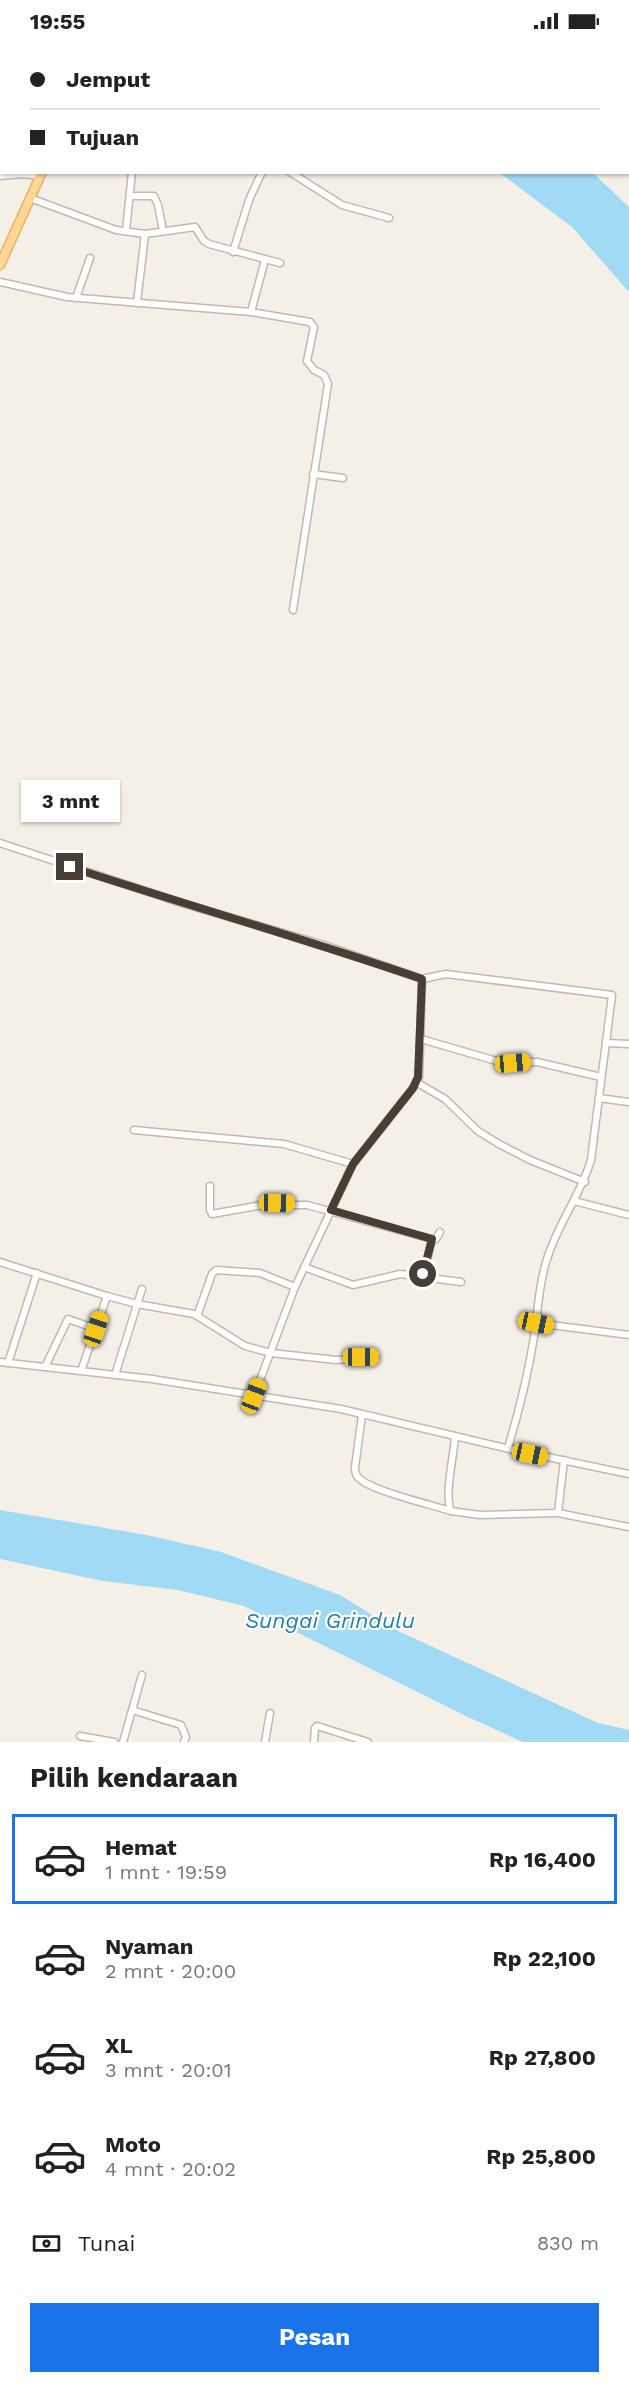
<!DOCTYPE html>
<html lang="id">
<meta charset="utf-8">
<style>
body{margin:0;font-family:"Work Sans",sans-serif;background:#f6f6f6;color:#222;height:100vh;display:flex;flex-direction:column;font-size:22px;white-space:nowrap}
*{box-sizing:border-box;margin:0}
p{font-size:20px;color:#767676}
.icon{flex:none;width:33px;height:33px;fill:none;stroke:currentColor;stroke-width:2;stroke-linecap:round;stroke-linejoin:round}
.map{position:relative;height:1700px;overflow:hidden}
.sheet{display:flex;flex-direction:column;background:#fff;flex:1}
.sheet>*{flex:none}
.guide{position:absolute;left:0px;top:0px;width:630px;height:132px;box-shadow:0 2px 4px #0004;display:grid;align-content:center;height:132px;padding:0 30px;background:#fff}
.end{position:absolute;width:27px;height:27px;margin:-14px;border:8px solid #473f35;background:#fff;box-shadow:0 0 0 3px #fff}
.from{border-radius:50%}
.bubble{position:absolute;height:42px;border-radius:0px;background:#fff;box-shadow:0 2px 4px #0004;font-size:20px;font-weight:700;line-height:42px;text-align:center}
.car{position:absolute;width:18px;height:36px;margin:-18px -9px;border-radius:8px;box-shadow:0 0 4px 2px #0007;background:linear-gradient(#f5c518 24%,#345 0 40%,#f5c518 0 76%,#345 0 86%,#f5c518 0)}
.guide b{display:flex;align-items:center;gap:21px;height:57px;font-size:22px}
.guide b+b{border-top:2px solid #e0e0e0}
.guide i{width:15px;height:15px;background:#222}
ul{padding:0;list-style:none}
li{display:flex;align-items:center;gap:18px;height:90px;margin:0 12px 9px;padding:0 18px;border:3px solid transparent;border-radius:0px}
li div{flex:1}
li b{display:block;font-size:22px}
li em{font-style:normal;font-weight:700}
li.selected{border-color:#1a73e8}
li>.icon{width:54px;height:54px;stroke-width:1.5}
h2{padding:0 30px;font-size:27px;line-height:72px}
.pay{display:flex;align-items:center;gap:15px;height:66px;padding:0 30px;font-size:22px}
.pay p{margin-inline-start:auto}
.primary-button{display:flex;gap:12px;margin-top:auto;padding:12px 30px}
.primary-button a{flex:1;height:69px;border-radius:0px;background:#1a73e8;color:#fff;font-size:24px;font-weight:700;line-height:69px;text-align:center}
.status{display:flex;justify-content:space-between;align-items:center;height:42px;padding:0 30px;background:#fff;direction:ltr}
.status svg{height:16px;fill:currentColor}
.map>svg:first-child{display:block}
</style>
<div class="status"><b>19:55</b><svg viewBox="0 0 49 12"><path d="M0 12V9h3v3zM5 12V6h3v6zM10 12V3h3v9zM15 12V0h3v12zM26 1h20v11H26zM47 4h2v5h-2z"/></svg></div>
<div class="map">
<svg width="629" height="1700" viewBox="0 0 629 1700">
<rect width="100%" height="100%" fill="#f4efe7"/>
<!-- water -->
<g fill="#a0daf4">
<path d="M500,131H593L629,165V250L572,185Z"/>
<path d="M0,1468L147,1493L221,1510L340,1553L398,1589L598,1681L629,1688V1700H523L468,1675L244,1564L178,1548L103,1539L0,1517Z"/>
</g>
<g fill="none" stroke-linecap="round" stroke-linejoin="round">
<!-- river -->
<g stroke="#a0daf4" stroke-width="10">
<path d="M88,0L92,2"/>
<path d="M247,2L250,0"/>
</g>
<defs>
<g id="minor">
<path d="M0,26H2"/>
<path d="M0,82H2"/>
<path d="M290,130L342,163L389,176"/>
<path d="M0,134L22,132L40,134"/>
<path d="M131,154H154L158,163L163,189"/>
<path d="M30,156L116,188L145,192L195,185L204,199L209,202L280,221"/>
<path d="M126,189L132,130"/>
<path d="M233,210L249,158L262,130"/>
<path d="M0,240L67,255L251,270L310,280L314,285L307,319L314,328L324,333L328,342L293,568"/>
<path d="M76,256L90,216"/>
<path d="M137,261L145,192"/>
<path d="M251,270L265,218"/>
<path d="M313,432L343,436"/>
<path d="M0,801L185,862L324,903L422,937L446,932L612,953L591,1118C581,1152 559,1180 548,1214C539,1240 538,1268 534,1295C528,1333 519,1369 508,1406"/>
<path d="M421,997L500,1020H537L601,1035"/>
<path d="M606,1001L629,1002"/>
<path d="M416,1040L445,1057L478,1089L499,1102L530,1118L585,1140"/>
<path d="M599,1056L629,1060"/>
<path d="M134,1088L284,1102L353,1122"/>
<path d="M210,1144V1168L212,1172L262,1163H307L432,1197L423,1235"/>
<path d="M574,1159L629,1173"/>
<path d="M432,1197H436L440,1190"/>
<path d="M0,1220L107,1254L137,1262L194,1272L245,1304L271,1311L336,1318L375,1315"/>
<path d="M304,1225L353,1243L400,1232L461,1240"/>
<path d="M197,1274L212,1232L216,1228L260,1231L295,1245"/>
<path d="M536,1281L629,1293"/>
<path d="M0,1320L152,1337L341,1367L514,1408L629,1432"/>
<path d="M8,1321L37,1231"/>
<path d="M45,1325L68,1277L96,1287"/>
<path d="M81,1329L107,1254"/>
<path d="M115,1333L142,1247"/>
<path d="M254,1354L295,1245L353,1122L413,1046L419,1035L422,937"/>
<path d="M362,1373L355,1425C355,1428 355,1431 357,1434C366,1448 433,1463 451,1469"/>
<path d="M455,1394C454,1414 444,1452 451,1469L480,1473L558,1471"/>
<path d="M564,1418L558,1471L629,1485"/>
<path d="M132,1668L181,1683L186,1695L184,1700"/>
<path d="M80,1694L114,1700"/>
<path d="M123,1700L142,1633"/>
<path d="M265,1700L270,1671"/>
<path d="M314,1700L315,1686L317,1684L368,1700"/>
</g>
<g id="major">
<path d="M102,2L103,0"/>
<path d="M0,223L42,130"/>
</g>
</defs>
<!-- minor casing -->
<use href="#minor" stroke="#c3b8ac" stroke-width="9"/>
<!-- major casing -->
<use href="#major" stroke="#eab25f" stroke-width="11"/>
<!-- minor -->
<use href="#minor" stroke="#fff" stroke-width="6"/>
<!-- major -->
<use href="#major" stroke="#ffd695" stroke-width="8"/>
</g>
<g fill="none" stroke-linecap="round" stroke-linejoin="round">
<!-- route -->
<path stroke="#473f35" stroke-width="8" d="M70,825C187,863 305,897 422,937L418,1035L413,1046L353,1122L331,1168L432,1197L423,1232"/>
</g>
<g text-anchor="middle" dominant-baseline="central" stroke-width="4.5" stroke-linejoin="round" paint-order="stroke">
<!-- water labels -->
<g font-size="22" font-style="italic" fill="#277ea8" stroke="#fff">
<text x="330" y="1578">Sungai Grindulu</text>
</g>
</g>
</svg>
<i class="end from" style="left:423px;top:1232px"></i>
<i class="end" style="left:70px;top:825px"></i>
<div class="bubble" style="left:21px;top:738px;width:99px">3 mnt</div>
<i class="car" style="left:513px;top:1021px;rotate:85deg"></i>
<i class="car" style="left:277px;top:1161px;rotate:91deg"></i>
<i class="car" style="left:536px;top:1281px;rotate:102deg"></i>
<i class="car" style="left:96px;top:1287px;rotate:19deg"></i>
<i class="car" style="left:361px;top:1315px;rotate:90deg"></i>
<i class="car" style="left:254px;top:1354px;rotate:21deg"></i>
<i class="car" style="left:530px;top:1412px;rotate:102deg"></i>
<div class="guide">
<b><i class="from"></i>Jemput</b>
<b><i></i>Tujuan</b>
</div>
</div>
<section class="sheet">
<h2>Pilih kendaraan</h2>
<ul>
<li class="selected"><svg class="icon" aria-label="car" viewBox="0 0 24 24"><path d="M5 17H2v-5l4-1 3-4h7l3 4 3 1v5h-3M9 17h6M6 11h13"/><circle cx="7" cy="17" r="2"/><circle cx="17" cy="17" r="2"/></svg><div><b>Hemat</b><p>1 mnt · 19:59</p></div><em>Rp 16,400</em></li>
<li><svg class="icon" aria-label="car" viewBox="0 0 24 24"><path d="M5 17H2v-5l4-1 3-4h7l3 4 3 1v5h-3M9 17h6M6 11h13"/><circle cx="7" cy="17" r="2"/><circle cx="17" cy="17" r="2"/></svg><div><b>Nyaman</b><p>2 mnt · 20:00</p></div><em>Rp 22,100</em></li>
<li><svg class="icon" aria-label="car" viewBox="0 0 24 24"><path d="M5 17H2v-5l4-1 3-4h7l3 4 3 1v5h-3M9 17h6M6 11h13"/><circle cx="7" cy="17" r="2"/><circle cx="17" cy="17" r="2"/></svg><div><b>XL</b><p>3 mnt · 20:01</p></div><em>Rp 27,800</em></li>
<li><svg class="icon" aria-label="car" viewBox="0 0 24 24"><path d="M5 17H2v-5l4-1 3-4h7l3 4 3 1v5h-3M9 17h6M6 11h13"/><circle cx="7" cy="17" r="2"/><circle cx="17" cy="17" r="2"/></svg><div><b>Moto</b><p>4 mnt · 20:02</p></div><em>Rp 25,800</em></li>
</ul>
<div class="pay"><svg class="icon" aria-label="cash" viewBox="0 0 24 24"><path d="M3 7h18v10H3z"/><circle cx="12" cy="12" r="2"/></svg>Tunai<p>830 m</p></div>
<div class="primary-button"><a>Pesan</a></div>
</section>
